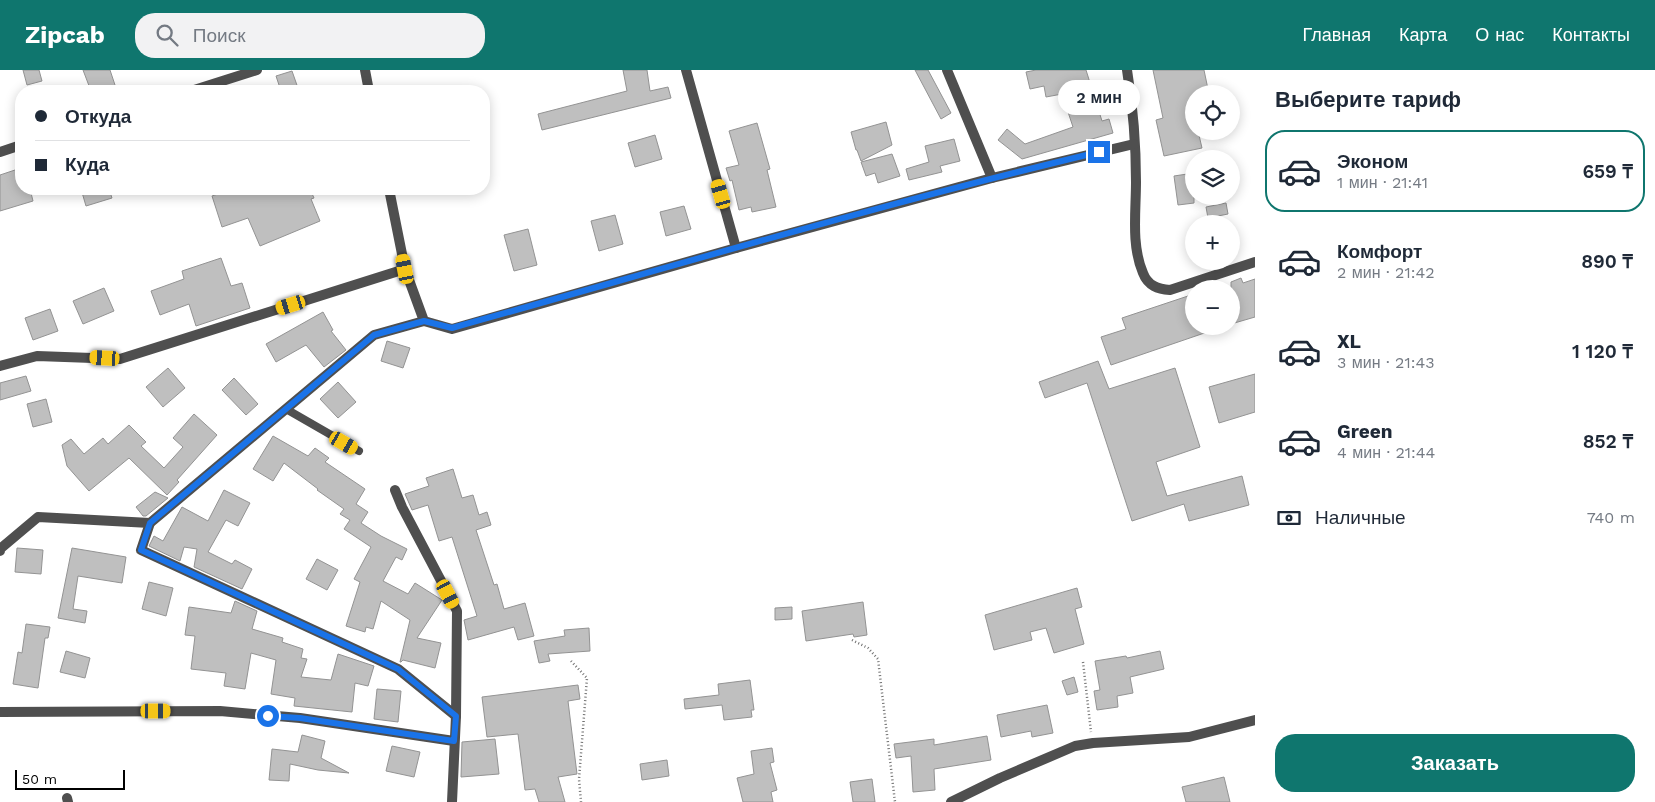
<!DOCTYPE html>
<html lang="ru">
<meta charset="utf-8">
<style>
body{margin:0;font-family:"Work Sans",sans-serif;background:#f2f2f3;color:#1f2937;height:100vh;display:flex;flex-direction:column;font-size:19px;white-space:nowrap}
*{box-sizing:border-box;margin:0}
p{font-size:16px;color:#747a83}
.icon{flex:none;width:28px;height:28px;fill:none;stroke:currentColor;stroke-width:2;stroke-linecap:round;stroke-linejoin:round}
.map{position:relative;flex:1;overflow:hidden}
.panel{display:flex;flex-direction:column;background:#fff;width:400px}
.panel>*{flex:none}
.hud{position:absolute;left:15px;top:15px;width:475px;height:110px;border-radius:20px;box-shadow:0 2px 12px #0003;display:grid;align-content:center;height:110px;padding:0 20px;background:#fff}
.fabs{position:absolute;left:1185px;top:15px;display:grid;gap:10px}
.fabs a{display:grid;place-items:center;width:55px;height:55px;border-radius:50%;background:#fff;box-shadow:0 2px 12px #0003;font-size:25px}
.scale{position:absolute;left:15px;bottom:12px;width:110px;box-sizing:border-box;padding-left:5px;border:2px solid #000;border-top:0;font-size:14px;line-height:18px;white-space:nowrap;color:#000;-webkit-text-stroke:4px #fff;paint-order:stroke}
.end{position:absolute;width:22px;height:22px;margin:-11px;border:6px solid #1a73e8;background:#fff;box-shadow:0 0 0 2px #fff}
.from{border-radius:50%}
.bubble{position:absolute;height:35px;border-radius:18px;background:#fff;box-shadow:0 2px 12px #0003;font-size:16px;font-weight:600;line-height:35px;text-align:center}
.car{position:absolute;width:15px;height:30px;margin:-15px -8px;border-radius:6px;box-shadow:0 0 4px 1px #0007;background:linear-gradient(#f5c518 24%,#345 0 40%,#f5c518 0 76%,#345 0 86%,#f5c518 0)}
.hud b{display:flex;align-items:center;gap:18px;height:48px;font-size:19px}
.hud b+b{border-top:1px solid #e0e1e3}
.hud i{width:12px;height:12px;background:#1f2937}
ul{padding:0;list-style:none}
li{display:flex;align-items:center;gap:15px;height:82px;margin:0 10px 8px;padding:0 10px;border:2px solid transparent;border-radius:20px}
li div{flex:1}
li b{display:block;font-size:19px}
li em{font-style:normal;font-weight:600}
li.selected{border-color:#0f766e}
li>.icon{width:45px;height:45px;stroke-width:1.5}
h2{padding:0 20px;font-size:22px;line-height:60px}
.pay{display:flex;align-items:center;gap:12px;height:55px;padding:0 20px;font-size:19px}
.pay p{margin-inline-start:auto}
.button{display:flex;gap:10px;margin-top:auto;padding:10px 20px}
.button a{flex:1;height:58px;border-radius:20px;background:#0f766e;color:#fff;font-size:20px;font-weight:600;line-height:58px;text-align:center}
header{display:flex;align-items:center;gap:30px;box-sizing:border-box;height:70px;padding:0 25px;background:#0f766e;color:#fff}
header strong{font-size:24px}
nav{display:flex;gap:28px;margin-inline-start:auto;font-size:18px}
.search{width:350px;height:45px;background:#f2f2f3;display:flex;align-items:center;gap:12px;box-sizing:border-box;padding:0 18px;border-radius:20px;color:#747a83;font-size:19px}
main{display:flex;flex:1;min-height:0}
.map>svg:first-child{display:block}
</style>
<header>
<strong>Zipcab</strong>
<div class="search"><svg class="icon" aria-label="search" viewBox="0 0 24 24"><circle cx="10" cy="10" r="6"/><path d="M15 15l6 6"/></svg>Поиск</div>
<nav><a>Главная</a><a>Карта</a><a>О нас</a><a>Контакты</a></nav>
</header>
<main>
<div class="map">
<svg width="1255" height="732" viewBox="0 0 1255 732">
<rect width="100%" height="100%" fill="#fff"/>
<!-- building -->
<g fill="#bfbfbf" stroke="#939393">
<path d="M23,0H39L42,11L27,15Z"/>
<path d="M83,0H110L116,18L105,21H91Z"/>
<path d="M623,0H647L650,21L668,17L671,28L542,60L538,44L627,21Z"/>
<path d="M915,0H928L951,43L941,49Z"/>
<path d="M1036,0H1086L1102,51L1109,49L1113,63L1022,89L998,70L1007,59L1025,74L1073,57L1062,24L1046,27L1044,16L1030,19L1026,2Z"/>
<path d="M1153,0H1204L1209,24H1194V61H1198L1202,78L1164,86L1156,50L1163,48Z"/>
<path d="M292,1L299,21H281L276,6Z"/>
<path d="M886,52L892,75L861,91L857,80H856L851,62Z"/>
<path d="M757,53L770,99L767,100L776,137L752,142L751,137L739,140L732,110L730,111L726,98L739,95L729,61Z"/>
<path d="M655,65L662,89L635,97L628,73Z"/>
<path d="M954,69L960,91L940,96L942,102L909,110L906,99L929,92L925,76Z"/>
<path d="M892,84L900,106L878,113L875,103L866,106L861,92Z"/>
<path d="M21,98V119H30L33,131L0,141V105Z"/>
<path d="M1194,103V133L1178,135L1174,106Z"/>
<path d="M81,119H109L112,128L86,136Z"/>
<path d="M232,119H310L314,128L311,129L320,151L260,176L248,148L222,157L212,126Z"/>
<path d="M1226,133L1228,144L1208,148L1206,137Z"/>
<path d="M684,136L691,159L666,166L660,142Z"/>
<path d="M615,145L623,174L599,181L591,151Z"/>
<path d="M528,159L537,195L514,201L504,165Z"/>
<path d="M221,188L231,216L242,213L250,238L196,256L189,234L160,245L151,221L184,209L182,201Z"/>
<path d="M1241,208L1243,213L1255,209V247L1231,254V212Z"/>
<path d="M104,218L114,241L83,254L73,231Z"/>
<path d="M1194,224V256H1219V258L1111,295L1101,267L1126,259L1122,248Z"/>
<path d="M50,239L58,261L33,270L25,248Z"/>
<path d="M323,242L333,260L331,261L346,280L324,297L306,275L276,292L266,274Z"/>
<path d="M387,271L410,278L403,298L381,291Z"/>
<path d="M1098,291L1109,319L1175,298L1200,377L1156,392L1167,426L1242,406L1249,435L1189,451L1184,434L1132,451L1087,313L1045,328L1039,312Z"/>
<path d="M168,298L185,318L163,337L146,317Z"/>
<path d="M1255,304V342L1219,353L1209,317Z"/>
<path d="M26,306L31,321L0,330V313Z"/>
<path d="M234,308L258,334L246,345L222,320Z"/>
<path d="M338,312L356,332L338,348L320,329Z"/>
<path d="M46,329L52,352L33,357L27,334Z"/>
<path d="M194,344L217,365L177,410L179,412L167,425L129,388L89,421L67,396L62,375L71,369L84,384L103,368L108,374L129,355L146,372L141,376L164,398L183,377L173,368Z"/>
<path d="M273,366L308,386L315,378L329,388L325,392L365,419L356,434L368,442L361,453L381,466L407,479L402,490L396,487L383,511L408,524L415,513L442,530L417,568L441,573L435,598L403,590L401,592H400L410,550L381,531L373,559L366,557L365,562L346,556L360,512L354,509L371,477L344,459L350,450L340,444L344,439L317,420L318,419L284,393L273,411L253,399Z"/>
<path d="M453,399L462,428L473,425L479,445L487,442L491,455L476,460L494,515L497,514L504,539L525,533L534,566L518,570L514,557L468,570L464,550L477,546L452,467L439,471L428,435L412,440L405,424L429,416L426,408Z"/>
<path d="M224,420L250,433L238,456L226,450L208,482L232,494L235,490L252,499L242,519L194,497L197,479L184,477L180,491L149,476L154,466L163,471L182,437L208,451Z"/>
<path d="M155,422L168,428L146,446H143L136,437Z"/>
<path d="M17,478L43,480L41,504L15,502Z"/>
<path d="M72,478L126,487L122,513L78,506L73,539L87,541L85,553L58,548Z"/>
<path d="M317,489L338,500L327,520L306,509Z"/>
<path d="M149,512L173,518L166,546L142,539Z"/>
<path d="M1077,518L1082,537L1075,539L1084,574L1054,583L1046,558L1030,562L1032,570L994,580L985,545Z"/>
<path d="M235,531L257,541L252,559L283,568L282,572L303,579L301,588L307,589L301,607L331,610L338,584L374,596L368,616L355,613L352,642L294,636L295,628L271,624L276,590L251,583L245,619L224,616L226,603L191,599L195,566L185,565L189,537L231,543Z"/>
<path d="M863,532L867,565L854,567L853,564L806,571L802,541Z"/>
<path d="M792,537V549L775,550V538Z"/>
<path d="M26,554L50,557L48,568H45L38,618L13,614L18,582L22,583Z"/>
<path d="M589,558L590,581L548,584L550,591L539,593L534,571L565,566L564,560Z"/>
<path d="M66,581L90,588L85,608L60,602Z"/>
<path d="M1160,581L1164,599L1130,607L1133,623L1117,626L1118,637L1097,640L1094,621L1100,620L1095,591L1126,586L1127,588Z"/>
<path d="M1074,607L1078,622L1067,625L1062,611Z"/>
<path d="M750,610L754,640H751L752,647L724,650L722,635L685,639L684,629L719,625L718,614Z"/>
<path d="M578,615L580,629L568,631L577,704L558,707L565,732H539L535,719L525,720L518,664L487,667L482,627Z"/>
<path d="M377,619L401,621L398,652L374,649Z"/>
<path d="M1047,635L1053,663L1032,667L1031,661L1001,667L997,645Z"/>
<path d="M302,665L325,671L321,688L349,703L318,700L290,694L289,711L269,710L272,679L298,682Z"/>
<path d="M987,666L991,690L934,699L935,720L913,722L911,686L896,688L894,674L934,669V675Z"/>
<path d="M495,669L499,704L461,707L462,672Z"/>
<path d="M392,676L420,682L414,707L386,701Z"/>
<path d="M772,678L774,692L770,693L777,720L771,722L773,732H743L737,708L754,704L751,681Z"/>
<path d="M667,690L669,706L642,710L640,694Z"/>
<path d="M1224,707L1230,732H1186L1182,717Z"/>
<path d="M872,709L875,732H853L850,712Z"/>
</g>
<g fill="none" stroke-linecap="round" stroke-linejoin="round">
<!-- path -->
<g stroke="#717171" stroke-width="2.5" stroke-dasharray="1 2.5" stroke-linecap="butt">
<path d="M852,570L868,578L878,589L895,732"/>
<path d="M571,591L587,608L579,709L581,732"/>
<path d="M1083,592L1091,662"/>
</g>
<!-- service -->
<path stroke="#4f4f4f" stroke-width="8" d="M286,339L359,381"/>
<!-- minor -->
<g stroke="#4f4f4f" stroke-width="10">
<path d="M365,0L369,21"/>
<path d="M686,0L736,178"/>
<path d="M947,0L992,108"/>
<path d="M1127,0C1133,37 1136,74 1136,112C1136,142 1131,175 1143,203C1148,216 1158,219 1170,220L1255,192"/>
<path d="M191,21L257,0"/>
<path d="M0,82L21,75"/>
<path d="M389,119L405,199L424,251L452,259L736,178L992,108L1134,74"/>
<path d="M424,251L374,265L150,453L141,480L398,599L456,646"/>
<path d="M0,296L37,286L120,289L405,199"/>
<path d="M395,420L402,437L457,541L456,646L452,732"/>
<path d="M0,481V479L38,447L150,453"/>
<path d="M0,642L220,641L300,648L454,671"/>
<path d="M67,728L68,732"/>
</g>
<!-- tertiary -->
<path stroke="#4f4f4f" stroke-width="10" d="M951,732L1000,708L1075,676L1093,673L1189,667L1255,650"/>
</g>
<g fill="none" stroke-linecap="round" stroke-linejoin="round">
<!-- route -->
<path stroke="#1a73e8" stroke-width="6" d="M268,646L300,648L454,671L456,646L398,599L141,480L150,453L374,265L424,251L452,258C667,198 881,134 1099,82"/>
</g>
</svg>
<div class="fabs">
<a><svg class="icon" aria-label="locate" viewBox="0 0 24 24"><circle cx="12" cy="12" r="6"/><path d="M12 2v4M12 18v4M2 12h4M18 12h4"/></svg></a>
<a><svg class="icon" aria-label="layers" viewBox="0 0 24 24"><path d="M12 4l9 5-9 5-9-5zM3 14l9 5 9-5"/></svg></a>
<a>+</a>
<a>−</a>
</div>
<div class="scale">50 m</div>
<i class="end from" style="left:268px;top:646px"></i>
<i class="end" style="left:1099px;top:82px"></i>
<div class="bubble" style="left:1058px;top:10px;width:82px">2 мин</div>
<i class="car" style="left:721px;top:124px;rotate:344deg"></i>
<i class="car" style="left:405px;top:199px;rotate:349deg"></i>
<i class="car" style="left:291px;top:235px;rotate:253deg"></i>
<i class="car" style="left:105px;top:288px;rotate:273deg"></i>
<i class="car" style="left:344px;top:373px;rotate:120deg"></i>
<i class="car" style="left:448px;top:524px;rotate:152deg"></i>
<i class="car" style="left:156px;top:641px;rotate:90deg"></i>
<div class="hud">
<b><i class="from"></i>Откуда</b>
<b><i></i>Куда</b>
</div>
</div>
<section class="panel">
<h2>Выберите тариф</h2>
<ul>
<li class="selected"><svg class="icon" aria-label="car" viewBox="0 0 24 24"><path d="M5 17H2v-5l4-1 3-4h7l3 4 3 1v5h-3M9 17h6M6 11h13"/><circle cx="7" cy="17" r="2"/><circle cx="17" cy="17" r="2"/></svg><div><b>Эконом</b><p>1 мин · 21:41</p></div><em>659 ₸</em></li>
<li><svg class="icon" aria-label="car" viewBox="0 0 24 24"><path d="M5 17H2v-5l4-1 3-4h7l3 4 3 1v5h-3M9 17h6M6 11h13"/><circle cx="7" cy="17" r="2"/><circle cx="17" cy="17" r="2"/></svg><div><b>Комфорт</b><p>2 мин · 21:42</p></div><em>890 ₸</em></li>
<li><svg class="icon" aria-label="car" viewBox="0 0 24 24"><path d="M5 17H2v-5l4-1 3-4h7l3 4 3 1v5h-3M9 17h6M6 11h13"/><circle cx="7" cy="17" r="2"/><circle cx="17" cy="17" r="2"/></svg><div><b>XL</b><p>3 мин · 21:43</p></div><em>1 120 ₸</em></li>
<li><svg class="icon" aria-label="car" viewBox="0 0 24 24"><path d="M5 17H2v-5l4-1 3-4h7l3 4 3 1v5h-3M9 17h6M6 11h13"/><circle cx="7" cy="17" r="2"/><circle cx="17" cy="17" r="2"/></svg><div><b>Green</b><p>4 мин · 21:44</p></div><em>852 ₸</em></li>
</ul>
<div class="pay"><svg class="icon" aria-label="cash" viewBox="0 0 24 24"><path d="M3 7h18v10H3z"/><circle cx="12" cy="12" r="2"/></svg>Наличные<p>740 m</p></div>
<div class="button"><a>Заказать</a></div>
</section>
</main>
